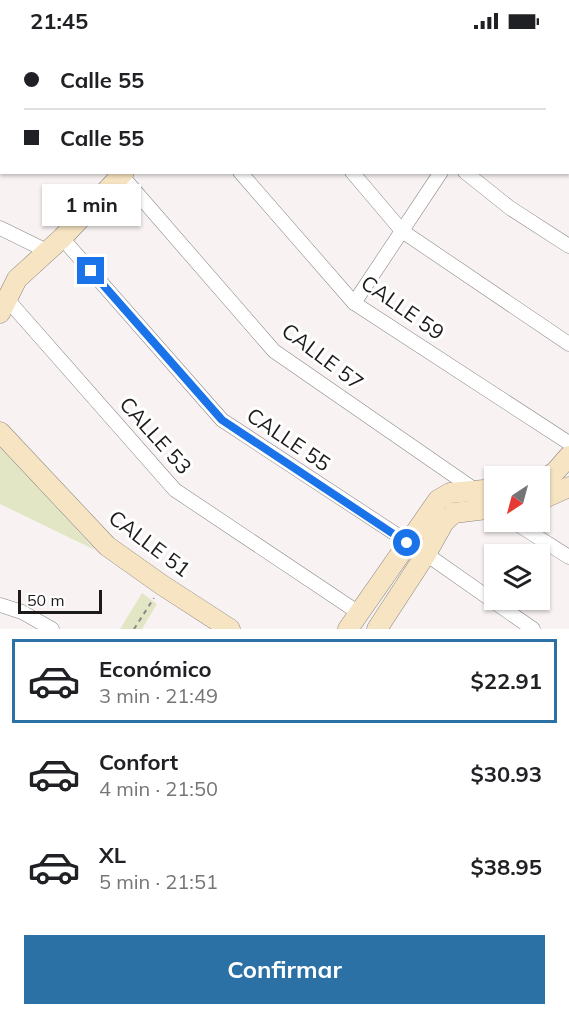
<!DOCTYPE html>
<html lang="es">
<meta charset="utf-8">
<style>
body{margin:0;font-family:Mulish,sans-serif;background:#f2f2f2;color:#202124;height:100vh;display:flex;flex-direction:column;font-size:22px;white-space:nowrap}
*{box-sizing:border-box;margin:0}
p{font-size:20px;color:#757577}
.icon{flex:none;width:33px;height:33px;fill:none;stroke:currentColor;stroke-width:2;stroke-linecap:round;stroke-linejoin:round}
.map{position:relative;height:587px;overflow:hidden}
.details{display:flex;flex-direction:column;background:#fff;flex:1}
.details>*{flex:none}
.hud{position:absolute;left:0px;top:0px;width:570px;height:132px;box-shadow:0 2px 4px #0004;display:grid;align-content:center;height:132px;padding:0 24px;background:#fff}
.needle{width:39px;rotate:216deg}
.buttons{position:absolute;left:484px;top:424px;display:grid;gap:12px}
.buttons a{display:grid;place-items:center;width:66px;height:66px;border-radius:0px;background:#fff;box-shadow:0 2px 4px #0004;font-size:30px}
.scale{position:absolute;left:18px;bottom:15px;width:84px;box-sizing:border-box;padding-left:6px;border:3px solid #1c1b1a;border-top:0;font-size:16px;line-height:21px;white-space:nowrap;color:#1c1b1a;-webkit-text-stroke:4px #fff;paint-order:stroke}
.end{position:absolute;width:27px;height:27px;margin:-14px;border:8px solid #1a73e8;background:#fff;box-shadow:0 0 0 3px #fff}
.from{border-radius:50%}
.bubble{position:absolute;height:42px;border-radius:0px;background:#fff;box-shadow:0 2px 4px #0004;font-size:20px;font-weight:700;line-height:42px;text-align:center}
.hud b{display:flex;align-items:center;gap:21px;height:57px;font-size:22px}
.hud b+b{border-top:2px solid #e0e0e0}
.hud i{width:15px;height:15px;background:#202124}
ul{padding:10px 0 0;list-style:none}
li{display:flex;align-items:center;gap:18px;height:84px;margin:0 12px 9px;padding:0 12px;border:3px solid transparent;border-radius:0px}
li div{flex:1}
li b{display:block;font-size:22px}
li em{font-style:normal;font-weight:700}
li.active{border-color:#2b71a5}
li>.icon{width:54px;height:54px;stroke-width:1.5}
.primary-button{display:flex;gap:12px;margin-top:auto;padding:12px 24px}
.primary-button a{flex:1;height:69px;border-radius:0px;background:#2b71a5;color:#fff;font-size:24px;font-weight:700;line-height:69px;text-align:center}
.status{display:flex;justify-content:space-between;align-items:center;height:42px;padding:0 30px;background:#fff;direction:ltr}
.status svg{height:16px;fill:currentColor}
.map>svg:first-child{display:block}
</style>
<div class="status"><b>21:45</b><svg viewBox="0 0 49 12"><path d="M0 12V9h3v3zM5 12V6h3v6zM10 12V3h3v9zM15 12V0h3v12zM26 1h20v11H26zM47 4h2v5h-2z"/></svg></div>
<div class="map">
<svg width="569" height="587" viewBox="0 0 569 587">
<rect width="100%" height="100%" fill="#f8f3f2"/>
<!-- green -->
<g fill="#e3e6c5">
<path d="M0,403L95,508L0,462Z"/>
<path d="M142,551L157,562L142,587H120Z"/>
</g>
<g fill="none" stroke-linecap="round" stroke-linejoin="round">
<defs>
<g id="street">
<path d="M223,0L226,2"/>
<path d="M350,0L351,2"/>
<path d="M469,0L470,2"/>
<path d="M0,56H2"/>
<path d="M568,96H569"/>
<path d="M240,130L354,261L569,401"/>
<path d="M352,130L402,189L569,302"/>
<path d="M465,130L510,166L569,204"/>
<path d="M122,134L274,309L475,448"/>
<path d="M0,186L47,209"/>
<path d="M62,196L222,378L426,512L533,587"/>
<path d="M6,256L175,448L359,571"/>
<path d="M354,261L441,130"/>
<path d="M514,480L569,515"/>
<path d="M0,563L22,570L52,587"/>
</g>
<g id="secondary">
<path d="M193,2V0"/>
<path d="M0,271L17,237L62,196L124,130"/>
<path d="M0,390L107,504L162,543L230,587"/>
<path d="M540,439L555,430L569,414"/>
<path d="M540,458L569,445"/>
<path d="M348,587L438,458L450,451L495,447"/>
<path d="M377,587L426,512L444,480L454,471L495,466"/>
</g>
</defs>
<!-- street casing -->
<use href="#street" stroke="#898684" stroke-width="15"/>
<!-- secondary casing -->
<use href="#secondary" stroke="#898684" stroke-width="21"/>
<!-- path -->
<path stroke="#8c8988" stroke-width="2" stroke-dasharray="4.5 4.5" stroke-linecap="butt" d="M134,587L154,556"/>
<!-- street -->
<use href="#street" stroke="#fff" stroke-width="14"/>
<!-- secondary -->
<use href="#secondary" stroke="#f6e4c2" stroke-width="20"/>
</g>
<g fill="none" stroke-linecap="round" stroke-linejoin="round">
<!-- route -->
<path stroke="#1a73e8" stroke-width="8" d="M91,229L222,378L407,501"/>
</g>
<g text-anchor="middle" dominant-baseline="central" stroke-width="6" stroke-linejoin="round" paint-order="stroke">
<!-- street labels -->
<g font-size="21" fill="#1c1b1a" stroke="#fff">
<text transform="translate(403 265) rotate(35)">CALLE 59</text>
<text transform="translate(323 314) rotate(37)">CALLE 57</text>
<text transform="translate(156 393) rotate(48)">CALLE 53</text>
<text transform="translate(289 397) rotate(34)">CALLE 55</text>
<text transform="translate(150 501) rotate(37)">CALLE 51</text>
</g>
</g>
</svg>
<div class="buttons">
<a><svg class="needle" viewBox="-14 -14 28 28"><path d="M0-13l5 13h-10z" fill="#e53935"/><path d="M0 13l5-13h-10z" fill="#757577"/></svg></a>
<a><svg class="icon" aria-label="layers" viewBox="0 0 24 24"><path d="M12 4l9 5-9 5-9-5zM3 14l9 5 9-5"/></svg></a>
</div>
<div class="scale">50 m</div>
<i class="end from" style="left:407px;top:501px"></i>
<i class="end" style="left:91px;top:229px"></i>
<div class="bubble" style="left:42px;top:142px;width:99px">1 min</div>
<div class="hud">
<b><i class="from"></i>Calle 55</b>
<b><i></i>Calle 55</b>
</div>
</div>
<section class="details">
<ul>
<li class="active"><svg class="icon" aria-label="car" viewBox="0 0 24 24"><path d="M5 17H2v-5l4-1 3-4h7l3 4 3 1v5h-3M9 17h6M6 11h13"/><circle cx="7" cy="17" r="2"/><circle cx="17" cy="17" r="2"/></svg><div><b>Económico</b><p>3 min · 21:49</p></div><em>$22.91</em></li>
<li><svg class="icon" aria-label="car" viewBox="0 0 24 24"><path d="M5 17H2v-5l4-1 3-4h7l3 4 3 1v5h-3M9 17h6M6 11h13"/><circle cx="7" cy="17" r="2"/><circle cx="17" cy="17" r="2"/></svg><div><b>Confort</b><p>4 min · 21:50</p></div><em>$30.93</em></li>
<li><svg class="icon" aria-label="car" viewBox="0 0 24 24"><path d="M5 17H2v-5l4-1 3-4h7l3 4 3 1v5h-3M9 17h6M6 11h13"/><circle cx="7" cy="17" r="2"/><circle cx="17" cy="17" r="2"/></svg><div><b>XL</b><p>5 min · 21:51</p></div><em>$38.95</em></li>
</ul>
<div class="primary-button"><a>Confirmar</a></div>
</section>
